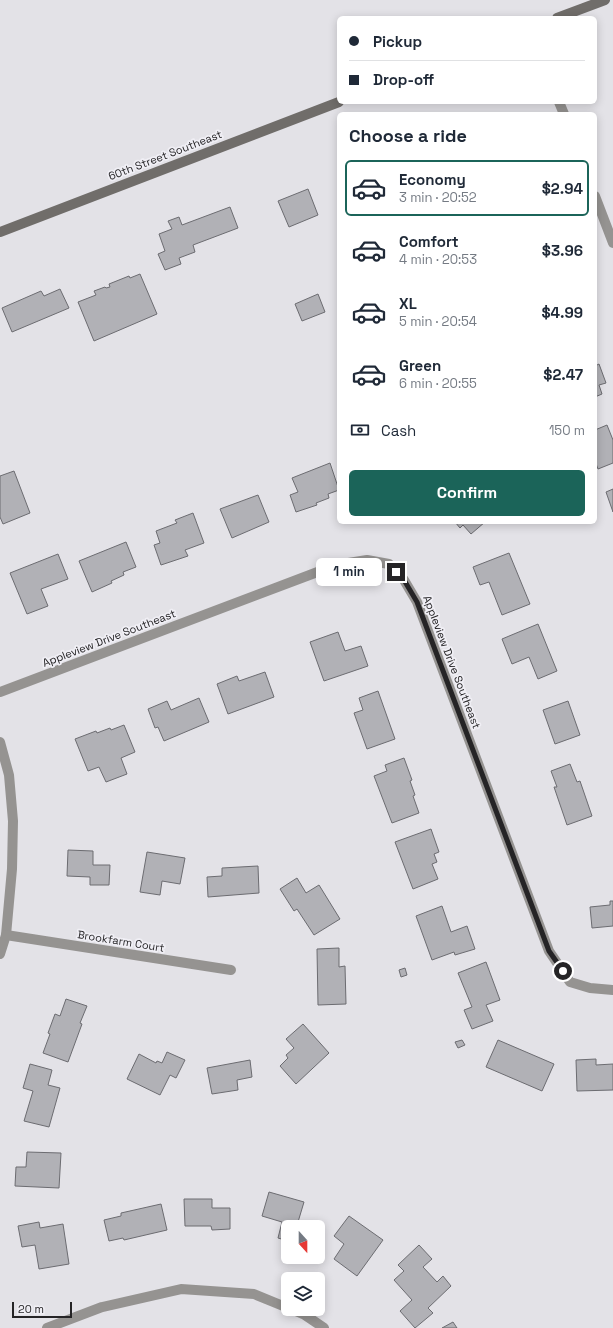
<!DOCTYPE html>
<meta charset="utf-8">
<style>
body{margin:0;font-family:"Space Grotesk",sans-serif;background:#f2f2f3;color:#1f2937;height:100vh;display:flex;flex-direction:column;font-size:15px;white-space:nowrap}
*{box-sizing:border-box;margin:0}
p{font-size:13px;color:#747a83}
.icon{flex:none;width:22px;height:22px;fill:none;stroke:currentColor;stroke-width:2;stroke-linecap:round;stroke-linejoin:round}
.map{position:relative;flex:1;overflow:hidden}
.panel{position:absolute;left:337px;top:112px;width:260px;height:412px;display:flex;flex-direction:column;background:#fff;border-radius:6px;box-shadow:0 2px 10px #0003}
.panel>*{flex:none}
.hud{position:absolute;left:337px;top:16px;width:260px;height:88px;border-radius:6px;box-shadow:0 2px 10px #0003;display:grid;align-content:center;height:88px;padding:0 12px;background:#fff}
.needle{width:26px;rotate:159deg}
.fabs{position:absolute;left:281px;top:1220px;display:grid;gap:8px}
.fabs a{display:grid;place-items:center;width:44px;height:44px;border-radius:6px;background:#fff;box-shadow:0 2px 10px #0003;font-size:20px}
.scale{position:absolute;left:12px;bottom:10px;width:60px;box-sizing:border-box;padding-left:4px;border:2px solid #252426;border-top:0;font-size:11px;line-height:14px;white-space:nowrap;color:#252426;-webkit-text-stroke:3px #f0eff5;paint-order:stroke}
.end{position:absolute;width:18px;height:18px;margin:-9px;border:5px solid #252426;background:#fff;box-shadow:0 0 0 2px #fff}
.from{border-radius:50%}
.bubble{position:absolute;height:28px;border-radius:6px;background:#fff;box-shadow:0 2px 10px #0003;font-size:13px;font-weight:600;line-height:28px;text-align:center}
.hud b{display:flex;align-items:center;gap:14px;height:38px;font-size:15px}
.hud b+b{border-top:1px solid #e0e1e3}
.hud i{width:10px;height:10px;background:#1f2937}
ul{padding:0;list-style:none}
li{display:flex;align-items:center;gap:12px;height:56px;margin:0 8px 6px;padding:0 4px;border:2px solid transparent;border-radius:6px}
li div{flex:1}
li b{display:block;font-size:15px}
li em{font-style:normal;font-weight:600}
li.selected{border-color:#1b6459}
li>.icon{width:36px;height:36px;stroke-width:1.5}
h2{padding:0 12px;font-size:18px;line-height:48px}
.pay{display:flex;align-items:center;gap:10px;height:44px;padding:0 12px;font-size:15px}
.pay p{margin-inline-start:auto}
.action{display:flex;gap:8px;margin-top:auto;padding:8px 12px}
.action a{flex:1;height:46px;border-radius:6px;background:#1b6459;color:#fff;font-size:16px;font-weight:600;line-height:46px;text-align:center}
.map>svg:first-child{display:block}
</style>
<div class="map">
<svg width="613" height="1328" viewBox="0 0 613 1328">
<rect width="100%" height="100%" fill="#e3e2e7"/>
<!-- building -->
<g fill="#b1b1b6" stroke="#6c6c71">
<path d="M308,189L318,215L289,227L278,201Z"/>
<path d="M230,207L238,228L193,245L195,252L179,258L181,264L165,270L158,254L165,251L159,234L172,229L168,221L179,217L182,225Z"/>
<path d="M140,274L157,314L94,341L78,302L96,295L94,291L105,287L106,288L110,287L109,284L129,276L130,278Z"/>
<path d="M60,289L69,308L12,332L2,308L41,291L44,296Z"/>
<path d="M318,294L325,312L302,321L295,304Z"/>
<path d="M599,364L606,383L599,385L602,394L595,397V366Z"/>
<path d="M607,425L613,440V463L598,469L595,461V430Z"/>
<path d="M330,463L339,490L328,494L329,498L316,503L317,505L296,512L290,495L298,492L292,478Z"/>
<path d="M14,471L30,513L3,524L0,517V476Z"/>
<path d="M613,489V512L606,492Z"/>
<path d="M258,495L269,522L232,538L220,509Z"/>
<path d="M193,513L204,543L185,550L188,556L161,565L154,545L160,543L156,531L177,523L175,520Z"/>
<path d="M455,522H485L471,534L463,525L460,528Z"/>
<path d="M126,542L136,567L123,572L124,575L111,581L112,583L92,592L79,561Z"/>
<path d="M509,553L530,604L502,615L489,582L480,585L473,567Z"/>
<path d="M58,554L68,579L41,589L48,606L27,614L10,573Z"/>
<path d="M538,624L557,671L538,679L529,657L512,664L502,639Z"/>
<path d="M338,632L345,651L361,646L368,666L324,681L310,642Z"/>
<path d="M265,672L274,697L228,714L217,684L237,676L239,681Z"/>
<path d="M378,691L395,739L367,749L354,713L363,710L359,698Z"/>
<path d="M199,698L209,722L164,741L158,727L155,728L148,709L167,701L171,710Z"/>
<path d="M568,701L580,735L555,744L543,710Z"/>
<path d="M124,725L135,752L121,758L127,774L106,782L99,767L88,771L75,739L96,731L97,733L110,728L111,730Z"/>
<path d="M404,758L412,780L410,781L415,795L413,796L419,813L392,823L374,776L387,771L385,765Z"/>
<path d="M570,764L577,782L580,781L592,816L567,825L554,787H557L551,771Z"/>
<path d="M431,829L439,852L434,854L437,862L432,864L438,879L413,889L395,842Z"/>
<path d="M68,850L93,851V865H110L109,885H90V877L67,876Z"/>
<path d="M147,852L185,858L180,884L162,881L160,895L140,892Z"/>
<path d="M258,866L259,893L208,897L207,877L222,876V868Z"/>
<path d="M297,878L306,893L319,885L340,919L314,935L297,909L294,911L280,889Z"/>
<path d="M610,901H613V926L592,928L590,907L610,905Z"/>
<path d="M442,906L451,932L467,926L475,949L455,955L454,952L432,960L416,916Z"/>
<path d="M339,948V967L345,966L346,1004L318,1005L317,949Z"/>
<path d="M486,962L500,1000L486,1005L493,1021L472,1029L464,1010L472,1007L458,973Z"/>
<path d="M405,968L407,975L401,977L399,970Z"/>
<path d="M66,999L87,1006L80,1023L82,1024L68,1062L43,1053L50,1034L48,1033L55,1014L60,1016Z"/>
<path d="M303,1024L329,1053L296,1084L280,1066L288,1058L286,1055L294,1048L286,1039Z"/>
<path d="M462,1040L465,1045L458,1048L455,1042Z"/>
<path d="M498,1040L554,1064L542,1091L486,1067Z"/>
<path d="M167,1052L185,1060L176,1078L170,1075L160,1095L127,1079L139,1054L156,1063L157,1061L162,1063Z"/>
<path d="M596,1059V1065L613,1064V1090L577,1091L576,1060Z"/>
<path d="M250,1060L252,1077L237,1080L238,1090L212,1094L207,1068Z"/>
<path d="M30,1064L52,1070L48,1085L60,1088L49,1127L24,1121L33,1091L23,1088Z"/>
<path d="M27,1152L61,1153L59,1188L15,1186L16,1167H26Z"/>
<path d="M269,1192L304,1202L298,1222L306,1225V1227H288V1241L278,1238L282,1222L262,1216Z"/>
<path d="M184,1199H212V1208H230V1229L212,1230L211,1226H185Z"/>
<path d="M161,1204L167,1230L124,1240L123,1238L109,1241L104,1220L121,1216V1213Z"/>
<path d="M349,1216L383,1240L357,1276L334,1259L344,1244L334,1236Z"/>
<path d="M39,1222L40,1228L63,1224L69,1264L39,1269L35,1245L22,1247L18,1226Z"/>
<path d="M419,1245L432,1259L423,1267L437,1282L443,1276L451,1286L428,1308L433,1313L415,1328L400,1311L412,1300L394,1280L404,1271L398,1265Z"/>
<path d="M453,1322L457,1328H442Z"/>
</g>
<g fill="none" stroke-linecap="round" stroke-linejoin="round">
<!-- street -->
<g stroke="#959391" stroke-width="10">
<path d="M559,102L564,114"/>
<path d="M595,196L613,243"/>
<path d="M0,692L336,565L367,560L389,564L404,580L417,602L549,951L570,982L590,988L613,990"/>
<path d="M0,742L9,775L13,821L12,869L6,935L0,954"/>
<path d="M6,935L231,970"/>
<path d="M291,1309L305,1315L324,1328"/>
<path d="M47,1328L102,1307L181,1289L254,1294L288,1308"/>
</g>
<!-- secondary -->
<g stroke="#706d6a" stroke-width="10">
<path d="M557,18L605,0"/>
<path d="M0,232L339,102"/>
</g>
</g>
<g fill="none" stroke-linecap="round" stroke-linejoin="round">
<!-- route -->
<path stroke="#252426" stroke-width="5" d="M396,572L404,580L417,602L549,951L563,971"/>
</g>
<g text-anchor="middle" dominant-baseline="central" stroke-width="3.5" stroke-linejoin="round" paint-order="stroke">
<!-- street labels -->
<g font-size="11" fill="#252426" stroke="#f0eff5">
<text transform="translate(165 155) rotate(-21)">60th Street Southeast</text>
<text transform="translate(109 638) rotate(-21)">Appleview Drive Southeast</text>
<text transform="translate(452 662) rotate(69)">Appleview Drive Southeast</text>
<text transform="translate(121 941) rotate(9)">Brookfarm Court</text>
</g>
</g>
</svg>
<div class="fabs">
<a><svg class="needle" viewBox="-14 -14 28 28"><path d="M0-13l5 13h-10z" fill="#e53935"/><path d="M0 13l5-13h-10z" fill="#747a83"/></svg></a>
<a><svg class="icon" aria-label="layers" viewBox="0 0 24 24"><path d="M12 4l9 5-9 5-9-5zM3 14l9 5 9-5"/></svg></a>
</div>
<div class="scale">20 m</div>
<i class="end from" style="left:563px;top:971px"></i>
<i class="end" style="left:396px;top:572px"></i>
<div class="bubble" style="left:316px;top:558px;width:66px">1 min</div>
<div class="hud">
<b><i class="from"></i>Pickup</b>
<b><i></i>Drop-off</b>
</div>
<section class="panel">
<h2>Choose a ride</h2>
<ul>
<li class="selected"><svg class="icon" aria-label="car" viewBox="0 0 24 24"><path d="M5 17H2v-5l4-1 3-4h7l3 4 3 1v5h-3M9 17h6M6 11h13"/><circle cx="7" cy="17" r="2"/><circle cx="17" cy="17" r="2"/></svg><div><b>Economy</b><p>3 min · 20:52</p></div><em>$2.94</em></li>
<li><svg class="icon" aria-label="car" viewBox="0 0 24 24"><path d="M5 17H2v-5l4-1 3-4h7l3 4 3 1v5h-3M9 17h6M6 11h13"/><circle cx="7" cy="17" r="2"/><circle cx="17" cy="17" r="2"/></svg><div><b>Comfort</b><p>4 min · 20:53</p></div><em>$3.96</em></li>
<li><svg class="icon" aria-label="car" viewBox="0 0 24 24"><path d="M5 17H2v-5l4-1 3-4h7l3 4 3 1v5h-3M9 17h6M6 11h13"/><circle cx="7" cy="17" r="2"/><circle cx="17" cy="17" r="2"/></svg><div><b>XL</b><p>5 min · 20:54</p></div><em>$4.99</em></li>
<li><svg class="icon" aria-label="car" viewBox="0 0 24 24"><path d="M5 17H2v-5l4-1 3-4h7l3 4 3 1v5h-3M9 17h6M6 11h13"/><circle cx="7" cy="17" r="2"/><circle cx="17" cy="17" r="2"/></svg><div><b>Green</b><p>6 min · 20:55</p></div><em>$2.47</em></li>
</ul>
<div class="pay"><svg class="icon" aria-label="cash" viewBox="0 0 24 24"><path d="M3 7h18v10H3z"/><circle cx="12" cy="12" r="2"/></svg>Cash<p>150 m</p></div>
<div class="action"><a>Confirm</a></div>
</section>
</div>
